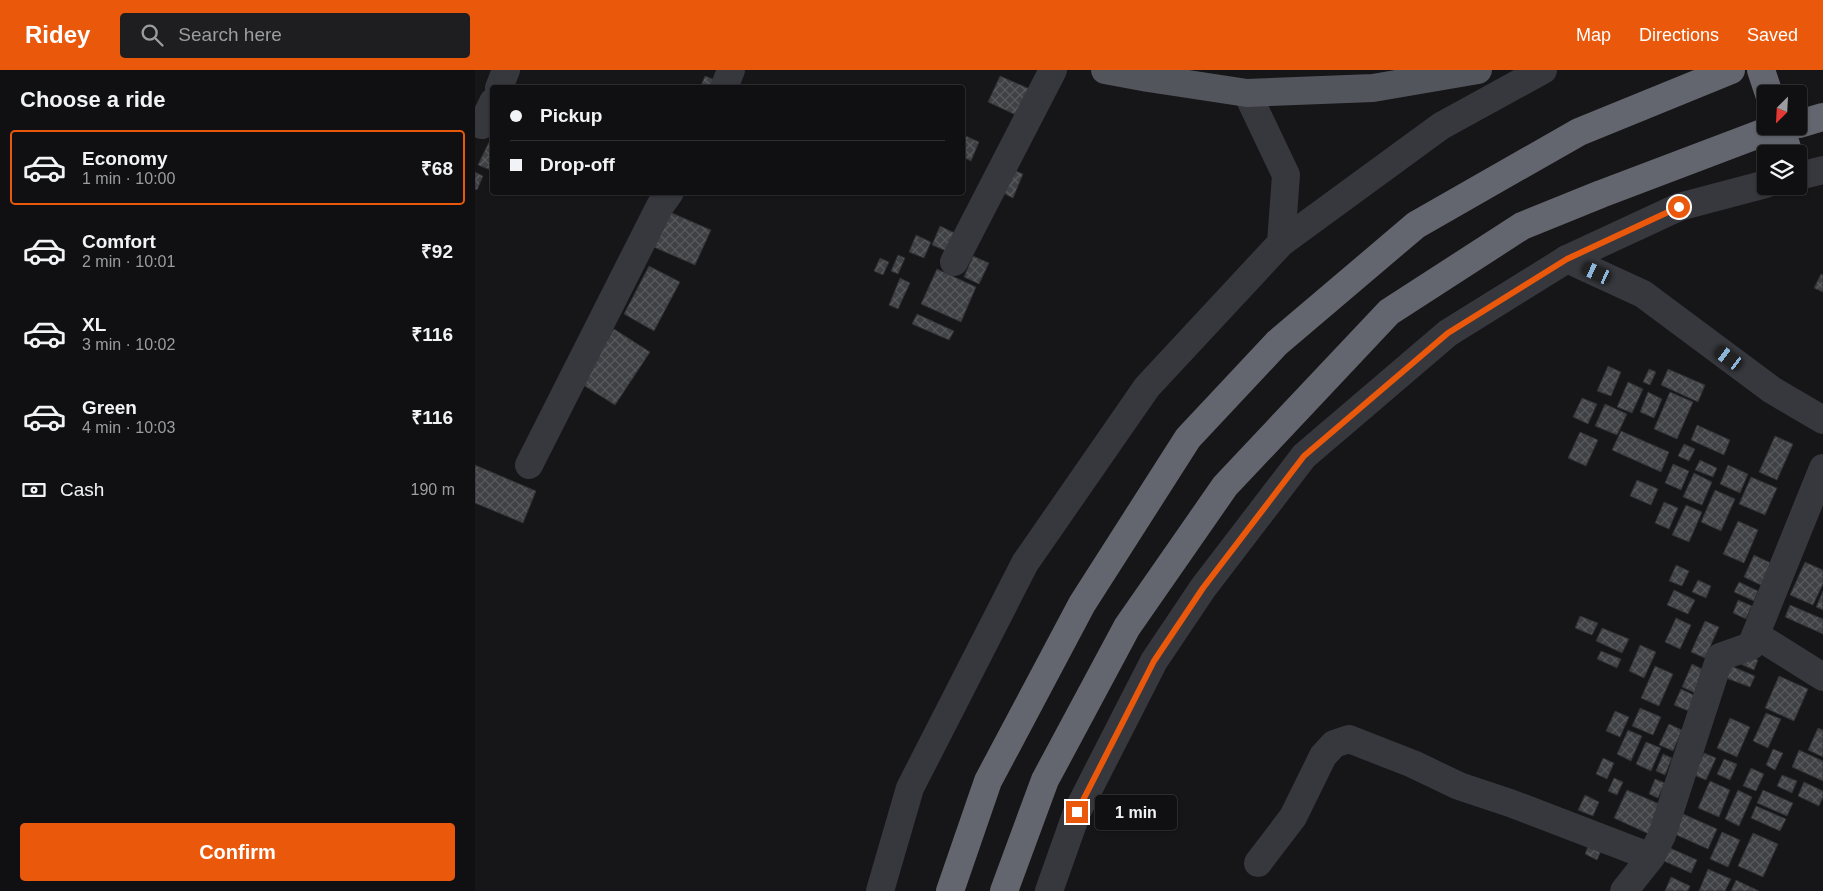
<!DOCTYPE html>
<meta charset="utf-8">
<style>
body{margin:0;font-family:Helvetica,sans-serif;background:#1e1e20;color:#f1f3f6;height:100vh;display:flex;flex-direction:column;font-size:19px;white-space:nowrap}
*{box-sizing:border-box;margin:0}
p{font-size:16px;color:#9c9d9f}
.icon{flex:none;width:28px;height:28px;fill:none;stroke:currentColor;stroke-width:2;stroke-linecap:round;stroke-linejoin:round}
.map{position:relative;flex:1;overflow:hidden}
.side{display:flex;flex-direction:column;background:#101012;width:475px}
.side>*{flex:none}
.hud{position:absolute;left:15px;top:15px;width:475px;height:110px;border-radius:5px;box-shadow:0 1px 4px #0004,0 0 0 1px #303032;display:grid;align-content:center;height:110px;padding:0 20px;background:#101012}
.needle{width:32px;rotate:204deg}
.tools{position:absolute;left:1282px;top:15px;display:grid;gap:10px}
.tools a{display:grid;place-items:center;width:50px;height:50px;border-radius:5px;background:#101012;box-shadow:0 1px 4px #0004,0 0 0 1px #303032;font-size:25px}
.end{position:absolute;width:22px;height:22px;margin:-11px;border:6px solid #ea580c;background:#fff;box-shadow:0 0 0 2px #fff}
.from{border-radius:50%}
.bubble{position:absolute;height:35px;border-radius:5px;background:#101012;box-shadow:0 1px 4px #0004,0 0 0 1px #303032;font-size:16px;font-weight:600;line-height:35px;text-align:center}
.car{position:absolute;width:15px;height:30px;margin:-15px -8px;border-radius:6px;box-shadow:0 0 4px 1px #0007;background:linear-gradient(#222 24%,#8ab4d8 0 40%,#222 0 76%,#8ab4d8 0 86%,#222 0)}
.hud b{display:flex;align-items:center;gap:18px;height:48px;font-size:19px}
.hud b+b{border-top:1px solid #303032}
.hud i{width:12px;height:12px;background:#f1f3f6}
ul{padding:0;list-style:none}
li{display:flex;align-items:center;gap:15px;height:75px;margin:0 10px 8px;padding:0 10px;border:2px solid transparent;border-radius:5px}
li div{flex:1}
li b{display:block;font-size:19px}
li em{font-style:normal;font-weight:600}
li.current{border-color:#ea580c}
li>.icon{width:45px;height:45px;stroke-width:1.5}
h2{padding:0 20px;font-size:22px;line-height:60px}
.pay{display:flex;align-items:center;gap:12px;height:55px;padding:0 20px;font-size:19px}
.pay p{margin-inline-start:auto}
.button{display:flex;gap:10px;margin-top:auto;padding:10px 20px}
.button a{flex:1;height:58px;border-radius:5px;background:#ea580c;color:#fff;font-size:20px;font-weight:600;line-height:58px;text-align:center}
header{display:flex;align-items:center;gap:30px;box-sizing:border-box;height:70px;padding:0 25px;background:#ea580c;color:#fff}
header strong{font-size:24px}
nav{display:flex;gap:28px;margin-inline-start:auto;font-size:18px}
.search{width:350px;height:45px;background:#1e1e20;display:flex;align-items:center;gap:12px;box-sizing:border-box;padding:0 18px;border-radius:5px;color:#9c9d9f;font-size:19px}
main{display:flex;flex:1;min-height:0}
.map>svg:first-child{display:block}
</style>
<header>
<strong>Ridey</strong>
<div class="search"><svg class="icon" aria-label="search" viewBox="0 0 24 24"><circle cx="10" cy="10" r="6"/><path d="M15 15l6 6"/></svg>Search here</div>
<nav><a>Map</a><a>Directions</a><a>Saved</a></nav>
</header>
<main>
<section class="side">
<h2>Choose a ride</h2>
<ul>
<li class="current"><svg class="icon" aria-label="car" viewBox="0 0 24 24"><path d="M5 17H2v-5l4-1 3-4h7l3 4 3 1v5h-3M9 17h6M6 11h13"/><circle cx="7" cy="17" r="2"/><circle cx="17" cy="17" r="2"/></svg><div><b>Economy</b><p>1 min · 10:00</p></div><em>₹68</em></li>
<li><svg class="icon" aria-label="car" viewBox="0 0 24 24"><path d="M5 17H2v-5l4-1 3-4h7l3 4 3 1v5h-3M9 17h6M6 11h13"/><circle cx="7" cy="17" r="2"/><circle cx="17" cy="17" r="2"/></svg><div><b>Comfort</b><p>2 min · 10:01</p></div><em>₹92</em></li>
<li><svg class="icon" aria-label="car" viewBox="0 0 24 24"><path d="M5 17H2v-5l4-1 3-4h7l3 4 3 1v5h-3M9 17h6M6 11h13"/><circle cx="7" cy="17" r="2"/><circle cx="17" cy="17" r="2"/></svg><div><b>XL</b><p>3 min · 10:02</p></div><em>₹116</em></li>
<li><svg class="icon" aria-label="car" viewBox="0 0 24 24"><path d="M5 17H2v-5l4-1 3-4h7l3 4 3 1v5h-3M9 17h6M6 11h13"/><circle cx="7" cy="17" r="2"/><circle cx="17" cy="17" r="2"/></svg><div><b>Green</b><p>4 min · 10:03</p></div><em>₹116</em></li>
</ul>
<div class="pay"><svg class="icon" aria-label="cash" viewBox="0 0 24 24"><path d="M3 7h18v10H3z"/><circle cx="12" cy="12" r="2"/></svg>Cash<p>190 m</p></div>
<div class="button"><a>Confirm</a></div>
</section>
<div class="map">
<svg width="1348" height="821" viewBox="0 0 1348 821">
<defs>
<pattern id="building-cross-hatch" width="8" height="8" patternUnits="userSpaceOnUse" patternTransform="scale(1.25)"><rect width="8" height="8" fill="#404145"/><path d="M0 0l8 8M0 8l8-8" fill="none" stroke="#595a5e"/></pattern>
</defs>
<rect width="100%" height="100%" fill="#161618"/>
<!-- building -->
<g fill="url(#building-cross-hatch)" stroke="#303034">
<path d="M230,6L245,12L243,18H225Z"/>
<path d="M525,6L555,19L543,46L513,32Z"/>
<path d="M491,66L504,72L496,91L488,87V73Z"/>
<path d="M14,72L18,74V101L3,95Z"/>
<path d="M534,98L548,104L538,128L524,121Z"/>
<path d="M0,102L8,106L2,120L0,119Z"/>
<path d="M190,140L236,160L220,195L174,175Z"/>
<path d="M465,156L484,165L476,183L457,175Z"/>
<path d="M441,165L456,172L449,188L434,182Z"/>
<path d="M423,185L430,188L423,204L416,201Z"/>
<path d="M498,186L514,193L504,214L489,207Z"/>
<path d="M405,188L414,192L408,205L399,201Z"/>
<path d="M174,196L205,212L179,261L149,244Z"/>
<path d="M462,199L501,217L486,252L446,234Z"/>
<path d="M1346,204L1348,205V222L1339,218Z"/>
<path d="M425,208L435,213L423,239L414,235Z"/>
<path d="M442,244L479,261L474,270L437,254Z"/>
<path d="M139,259L175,282L140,335L105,313Z"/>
<path d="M1133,296L1146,302L1136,326L1122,321Z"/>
<path d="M1174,299L1181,302L1175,315L1168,312Z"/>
<path d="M1193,299L1230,315L1223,332L1186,315Z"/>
<path d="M1153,312L1168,319L1157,343L1142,337Z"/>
<path d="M1173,322L1187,329L1179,348L1165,342Z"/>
<path d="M1195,322L1218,332L1202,369L1179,359Z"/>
<path d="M1107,328L1122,334L1113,354L1098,347Z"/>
<path d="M1130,334L1152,344L1142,365L1120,356Z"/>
<path d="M1222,355L1255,370L1249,385L1216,370Z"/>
<path d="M1146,361L1194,382L1186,402L1137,380Z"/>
<path d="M1105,362L1123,370L1111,396L1093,388Z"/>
<path d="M1300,366L1318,374L1302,410L1284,402Z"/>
<path d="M1209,374L1220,379L1214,391L1203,386Z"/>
<path d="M1225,390L1242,398L1238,407L1220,400Z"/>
<path d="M1198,394L1214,401L1206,420L1190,413Z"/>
<path d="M0,395L61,421L48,453L0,433Z"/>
<path d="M1253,395L1273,404L1265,423L1245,414Z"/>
<path d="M1219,403L1237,412L1227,435L1208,427Z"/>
<path d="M1276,407L1302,418L1290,445L1264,434Z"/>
<path d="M1162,410L1183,419L1176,435L1155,426Z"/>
<path d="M1240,420L1260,429L1246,461L1226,452Z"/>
<path d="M1189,432L1203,438L1194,459L1180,453Z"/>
<path d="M1211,435L1227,442L1214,472L1197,465Z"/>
<path d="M1263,451L1283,460L1269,493L1248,484Z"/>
<path d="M1279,485L1298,494L1288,516L1269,507Z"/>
<path d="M1330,492L1348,500V514L1338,535L1315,525Z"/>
<path d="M1201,495L1214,501L1207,516L1194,511Z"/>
<path d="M1223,510L1236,516L1231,528L1217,522Z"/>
<path d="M1264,512L1283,521L1279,531L1259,522Z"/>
<path d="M1199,520L1220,530L1213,544L1192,535Z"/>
<path d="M1348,521V540L1341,537Z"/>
<path d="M1263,530L1277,536L1271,549L1258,543Z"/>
<path d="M1315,535L1348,549V564L1310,547Z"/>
<path d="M1105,546L1123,553L1117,565L1100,558Z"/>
<path d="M1201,548L1216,555L1205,579L1190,572Z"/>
<path d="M1230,551L1244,557L1230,588L1216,582Z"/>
<path d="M1127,558L1154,569L1147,583L1121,571Z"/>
<path d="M1165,575L1181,582L1169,608L1154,601Z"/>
<path d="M1126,581L1146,589L1142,598L1122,589Z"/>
<path d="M1266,582L1283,590L1279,600L1261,592Z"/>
<path d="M1217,594L1235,603L1225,625L1207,617Z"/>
<path d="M1180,596L1198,604L1184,636L1166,628Z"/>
<path d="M1256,596L1280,606L1275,617L1251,608Z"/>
<path d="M1304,606L1333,619L1319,651L1290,638Z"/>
<path d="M1206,619L1223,627L1216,642L1199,635Z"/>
<path d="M1165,638L1186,647L1178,665L1157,656Z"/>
<path d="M1140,641L1154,647L1145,667L1131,661Z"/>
<path d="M1291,643L1306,649L1293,678L1278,671Z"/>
<path d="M1255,648L1275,657L1262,687L1242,678Z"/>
<path d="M1194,654L1207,660L1198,681L1184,675Z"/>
<path d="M1343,658L1348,660V687L1333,680Z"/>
<path d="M1153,660L1167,666L1156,691L1142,684Z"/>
<path d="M1171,672L1186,678L1176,701L1161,694Z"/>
<path d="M1298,679L1308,683L1300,700L1291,695Z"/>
<path d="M1324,680L1348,691V711L1317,697Z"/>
<path d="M1229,683L1241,688L1231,710L1219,705Z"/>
<path d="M1188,684L1197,688L1190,705L1181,701Z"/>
<path d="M1128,688L1139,693L1132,709L1121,704Z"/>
<path d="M1249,689L1262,694L1255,710L1242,704Z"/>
<path d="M1276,698L1289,704L1281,721L1268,716Z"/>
<path d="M1307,705L1322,711L1317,723L1302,716Z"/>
<path d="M1139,708L1148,712L1142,725L1133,721Z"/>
<path d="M1180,709L1190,713L1183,728L1174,724Z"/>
<path d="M1235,711L1255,720L1244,747L1223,738Z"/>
<path d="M1329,712L1348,721V727L1344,736L1323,726Z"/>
<path d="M1152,720L1189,736L1176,765L1139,748Z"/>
<path d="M1263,720L1277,727L1264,756L1250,749Z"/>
<path d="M1288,720L1318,733L1312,746L1282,733Z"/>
<path d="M1110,725L1124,732L1118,746L1103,740Z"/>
<path d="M1281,736L1311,749L1305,761L1276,748Z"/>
<path d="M1206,743L1242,759L1233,779L1197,763Z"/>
<path d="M1247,762L1265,770L1253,797L1235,789Z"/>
<path d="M1278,763L1303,774L1288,807L1263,796Z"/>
<path d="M1116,769L1129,774L1122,790L1110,784Z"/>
<path d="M1195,778L1222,790L1216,803L1189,791Z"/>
<path d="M1233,799L1256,809L1250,821H1224Z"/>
<path d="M1196,807L1215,816L1213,821H1190Z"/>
<path d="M1261,810L1284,821H1256Z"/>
</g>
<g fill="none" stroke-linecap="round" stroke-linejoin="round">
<!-- minor -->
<g stroke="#37383d" stroke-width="28">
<path d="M24,18L31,0"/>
<path d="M249,18L256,0"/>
<path d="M772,23L811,105L806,173"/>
<path d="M7,55L18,32"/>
<path d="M1324,106L1348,100"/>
<path d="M1092,189L1168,224L1297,320L1348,350"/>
<path d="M479,192L578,0"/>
<path d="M54,395L185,136L195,122"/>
<path d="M1281,565L1348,607"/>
<path d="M783,793L818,747L848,686L859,674L874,669L938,694L984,716L1035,733L1176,787L1187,765L1245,587L1276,576L1348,398"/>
<path d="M405,821L435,718L550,493L672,317L806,173L966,56L1068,0"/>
<path d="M574,821L602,742L679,591L728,518L829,386L973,263L1092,189L1204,137L1291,114"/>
<path d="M1149,821L1176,787"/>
</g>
<!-- major -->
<path stroke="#53555c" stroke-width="28" d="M630,0L673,8L772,23L898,18L1003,0"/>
<!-- highway -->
<g stroke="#63666e" stroke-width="28">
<path d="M1286,0L1294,24"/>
<path d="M1324,54L1348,47"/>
<path d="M1305,56L1314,84"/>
<path d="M475,821L513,711L607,534L713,368L802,273L941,155L1104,62L1256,0"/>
<path d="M529,821L570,710L652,557L750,416L914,242L1047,156L1126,124L1287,63L1314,56"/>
</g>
</g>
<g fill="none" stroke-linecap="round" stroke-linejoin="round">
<!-- route -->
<path stroke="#ea580c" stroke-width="6" d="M602,742L679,591L728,518L829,386L973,263L1092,189L1204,137"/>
</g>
</svg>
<div class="tools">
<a><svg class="needle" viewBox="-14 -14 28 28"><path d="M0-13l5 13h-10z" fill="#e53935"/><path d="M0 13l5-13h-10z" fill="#9c9d9f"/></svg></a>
<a><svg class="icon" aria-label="layers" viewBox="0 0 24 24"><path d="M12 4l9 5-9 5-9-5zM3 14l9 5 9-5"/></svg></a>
</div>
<i class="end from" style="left:1204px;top:137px"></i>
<i class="end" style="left:602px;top:742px"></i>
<div class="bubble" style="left:620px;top:725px;width:82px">1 min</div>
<i class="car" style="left:1122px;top:203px;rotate:295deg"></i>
<i class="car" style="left:1254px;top:288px;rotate:306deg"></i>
<div class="hud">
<b><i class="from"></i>Pickup</b>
<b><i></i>Drop-off</b>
</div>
</div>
</main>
